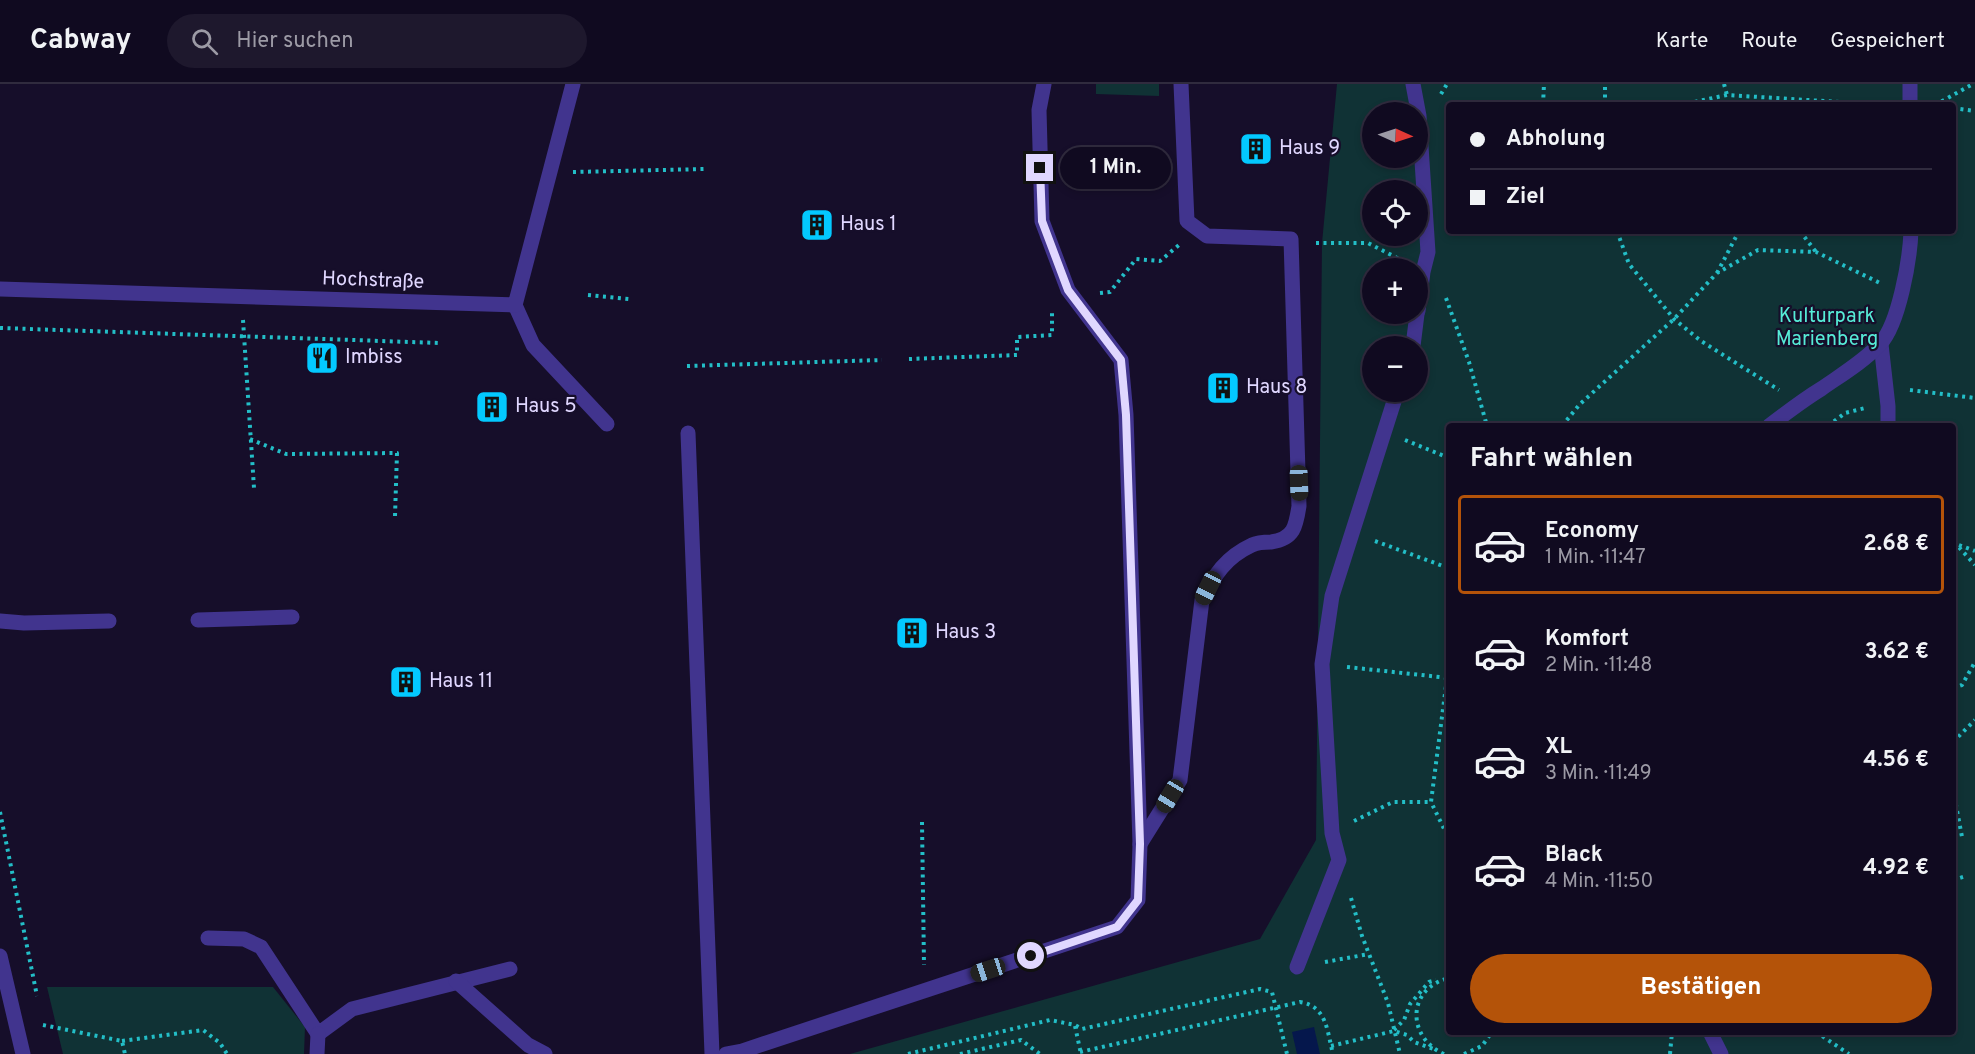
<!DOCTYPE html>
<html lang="de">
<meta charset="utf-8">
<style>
body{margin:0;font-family:Overpass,sans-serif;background:#1e182d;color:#f1f3f6;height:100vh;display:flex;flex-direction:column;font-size:22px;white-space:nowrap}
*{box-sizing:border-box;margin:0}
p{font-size:20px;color:#9c9aa5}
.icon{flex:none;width:33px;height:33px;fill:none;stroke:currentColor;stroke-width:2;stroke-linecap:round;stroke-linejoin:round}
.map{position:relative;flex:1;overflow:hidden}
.sheet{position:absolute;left:1446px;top:339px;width:510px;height:612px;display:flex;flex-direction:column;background:#100a20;border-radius:6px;box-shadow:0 3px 9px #0003,0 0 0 2px #302b3e}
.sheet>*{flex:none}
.top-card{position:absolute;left:1446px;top:18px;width:510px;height:132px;border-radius:6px;box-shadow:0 3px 9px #0003,0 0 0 2px #302b3e;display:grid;align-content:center;height:132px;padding:0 24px;background:#100a20}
.needle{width:39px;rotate:93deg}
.controls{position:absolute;left:1362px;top:18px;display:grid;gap:12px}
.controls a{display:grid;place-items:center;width:66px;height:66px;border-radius:50%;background:#100a20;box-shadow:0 3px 9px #0003,0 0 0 2px #302b3e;font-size:30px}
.end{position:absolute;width:27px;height:27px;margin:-14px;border:8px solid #e0d7ff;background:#111;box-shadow:0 0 0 3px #111}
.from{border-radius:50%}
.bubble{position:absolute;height:42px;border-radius:21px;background:#100a20;box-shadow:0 3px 9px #0003,0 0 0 2px #302b3e;font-size:20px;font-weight:700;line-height:42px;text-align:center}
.car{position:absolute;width:18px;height:36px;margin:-18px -9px;border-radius:8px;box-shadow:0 0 4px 2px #0007;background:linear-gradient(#222 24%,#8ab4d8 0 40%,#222 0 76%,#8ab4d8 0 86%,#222 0)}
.top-card b{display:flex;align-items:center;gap:21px;height:57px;font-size:22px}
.top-card b+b{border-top:2px solid #302b3e}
.top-card i{width:15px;height:15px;background:#f1f3f6}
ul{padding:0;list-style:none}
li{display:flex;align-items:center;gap:18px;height:99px;margin:0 12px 9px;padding:0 12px;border:3px solid transparent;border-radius:6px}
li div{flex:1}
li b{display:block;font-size:22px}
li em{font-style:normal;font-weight:700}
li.on{border-color:#b45309}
li>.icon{width:54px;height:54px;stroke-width:1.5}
h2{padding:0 24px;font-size:27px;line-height:72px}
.button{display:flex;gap:12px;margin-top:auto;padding:12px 24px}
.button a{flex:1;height:69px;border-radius:36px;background:#b45309;color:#fff;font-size:24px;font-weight:700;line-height:69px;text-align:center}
header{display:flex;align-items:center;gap:36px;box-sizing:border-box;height:84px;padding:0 30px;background:#100a20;border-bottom:2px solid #302b3e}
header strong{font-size:28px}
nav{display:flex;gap:33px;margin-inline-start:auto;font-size:21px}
.search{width:420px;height:54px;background:#1e182d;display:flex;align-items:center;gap:15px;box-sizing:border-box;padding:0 21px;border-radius:33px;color:#9c9aa5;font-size:22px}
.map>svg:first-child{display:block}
</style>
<header>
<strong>Cabway</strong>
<div class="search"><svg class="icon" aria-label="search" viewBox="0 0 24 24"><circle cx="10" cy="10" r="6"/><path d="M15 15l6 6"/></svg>Hier suchen</div>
<nav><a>Karte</a><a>Route</a><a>Gespeichert</a></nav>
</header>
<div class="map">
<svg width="1975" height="970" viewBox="0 0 1975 970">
<rect width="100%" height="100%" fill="#160e2a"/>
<!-- green -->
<g fill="#103235" fill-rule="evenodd">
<path d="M1096,0H1159V12L1096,10Z"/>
<path d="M1337,0H1975V970H850L1260,855L1316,756L1322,159ZM1449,21H1953V147H1449ZM1372,28H1418V74H1372ZM1372,106H1418V152H1372ZM1372,184H1418V230H1372ZM1372,262H1418V308H1372ZM1449,342H1953V948H1449Z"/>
<path d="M47,903H273L305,943L304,970H63Z"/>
</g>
<!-- water -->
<path fill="#05174c" d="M1314,943L1320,970H1297L1292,948Z"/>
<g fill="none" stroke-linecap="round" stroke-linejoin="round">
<!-- path -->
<g stroke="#23bec7" stroke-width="4" stroke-dasharray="3 4.5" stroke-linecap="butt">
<path d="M1724,0L1727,11"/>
<path d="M1441,10L1447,0"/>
<path d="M1543,21L1544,0"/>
<path d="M1605,21V0"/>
<path d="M1680,21L1727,11L1888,21"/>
<path d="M1935,21L1973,0"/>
<path d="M1953,24L1975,27"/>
<path d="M573,88L705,85"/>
<path d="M1617,147L1629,180L1674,235L1701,257L1779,306"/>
<path d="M1800,147L1816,168"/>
<path d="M1870,147L1887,150"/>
<path d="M1316,159H1368L1403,177"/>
<path d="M1717,189L1739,147"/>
<path d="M1100,209L1110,208L1136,175L1160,177L1179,161"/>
<path d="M588,211L629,215"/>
<path d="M1446,214L1469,278L1487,342"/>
<path d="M243,236L254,404"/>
<path d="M0,244L440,259"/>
<path d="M909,275L1017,271V253L1052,251V226"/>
<path d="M687,282L882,276"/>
<path d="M1910,306L1975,314"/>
<path d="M1562,342L1580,320L1674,235L1717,189L1758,166L1816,168L1880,199"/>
<path d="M1828,342L1845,329L1865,324"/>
<path d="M250,355L286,370L397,369L395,432"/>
<path d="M1405,356L1449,374"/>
<path d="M1375,457L1443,482L1449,481"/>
<path d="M1953,460H1956L1975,481"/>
<path d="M1959,461L1975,467"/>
<path d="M1449,558L1447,594L1431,718L1449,755"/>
<path d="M1347,583L1449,594"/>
<path d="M1953,604L1962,601L1975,578"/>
<path d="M1953,658L1975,636"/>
<path d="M1953,705L1962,753"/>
<path d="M0,728L37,912"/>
<path d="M1354,737L1393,718H1431"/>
<path d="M922,738L924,881"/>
<path d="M1953,796L1966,792"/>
<path d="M1351,814L1362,852L1388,919L1400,970"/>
<path d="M1325,878L1369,870"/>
<path d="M43,941L122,957L125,970"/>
<path d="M1075,942L1081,970"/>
<path d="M1394,946L1404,936L1410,920L1429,898L1436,896"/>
<path d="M1816,948L1849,970"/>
<path d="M122,957L203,946L220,959L227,970"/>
<path d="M1331,962L1394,947L1407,951L1414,958L1436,966"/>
<path d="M1080,968L1300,918C1327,922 1327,947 1333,970"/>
<path d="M908,970L1050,936L1075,941L1082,945L1260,905L1272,908L1287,970"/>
<path d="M960,970L1021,956L1040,970"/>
<path d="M1444,970C1406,953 1407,904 1449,894"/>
<path d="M1464,970L1482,962L1492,948"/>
<path d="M1670,970L1672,948"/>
</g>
<!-- lane -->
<g stroke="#41348e" stroke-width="15">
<path d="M1413,0L1419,32L1428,168L1423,188L1418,227"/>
<path d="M1910,0V21"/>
<path d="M515,221L533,261L607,340"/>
<path d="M1881,260L1888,322V342"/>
<path d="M1413,262L1417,230"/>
<path d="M1769,342C1786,329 1803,316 1821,305C1841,291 1863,278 1880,260C1899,240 1910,175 1911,147"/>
<path d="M688,349L712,970"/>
<path d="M198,536L292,533"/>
<path d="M0,537L24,539L109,537"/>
<path d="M1140,760L1180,696L1202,516C1214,491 1226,473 1252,461C1258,458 1265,458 1271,458C1294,455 1296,442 1299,422L1291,155L1207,152L1187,137L1181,0"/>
<path d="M208,854L244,855L261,863L318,950L352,925L510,885"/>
<path d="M1297,883L1339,776L1332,749L1322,580L1332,512L1397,308"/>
<path d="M456,897L528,961L545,970"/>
<path d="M1710,948L1721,970"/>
<path d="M726,970L742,967L1117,843L1138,816L1140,760L1126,331L1121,276L1068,206L1042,137L1039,26L1044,0"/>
</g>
<!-- street -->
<g stroke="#41348e" stroke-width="15">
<path d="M0,205L515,221L573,0"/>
<path d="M0,872L23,970"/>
<path d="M317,970L318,950"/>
</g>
</g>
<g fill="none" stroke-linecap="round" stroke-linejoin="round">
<!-- route -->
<path stroke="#e0d7ff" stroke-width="8" d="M1031,872L1117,843L1138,816L1140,760L1126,331L1121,276L1068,206L1042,137L1040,84"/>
</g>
<!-- icons -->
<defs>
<symbol id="building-square" viewBox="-11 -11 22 22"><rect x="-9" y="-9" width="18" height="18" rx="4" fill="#03c9ff" stroke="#160e2a"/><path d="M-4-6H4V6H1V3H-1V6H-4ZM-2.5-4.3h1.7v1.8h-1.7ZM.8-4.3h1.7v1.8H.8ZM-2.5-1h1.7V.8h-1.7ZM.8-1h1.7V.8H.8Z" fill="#111"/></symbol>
<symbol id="restaurant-square" viewBox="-11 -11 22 22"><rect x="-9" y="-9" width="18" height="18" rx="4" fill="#03c9ff" stroke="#160e2a"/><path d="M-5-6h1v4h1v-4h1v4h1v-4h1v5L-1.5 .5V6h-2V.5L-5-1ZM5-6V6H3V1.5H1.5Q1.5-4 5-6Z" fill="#111"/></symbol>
</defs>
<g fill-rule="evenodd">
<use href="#building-square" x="1237" y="46" width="38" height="38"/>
<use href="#building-square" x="798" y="122" width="38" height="38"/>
<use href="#restaurant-square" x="303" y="255" width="38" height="38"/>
<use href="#building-square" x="1204" y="285" width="38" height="38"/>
<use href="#building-square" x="473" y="304" width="38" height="38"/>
<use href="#building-square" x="893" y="530" width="38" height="38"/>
<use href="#building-square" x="387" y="579" width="38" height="38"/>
</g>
<g text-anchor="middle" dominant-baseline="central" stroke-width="4.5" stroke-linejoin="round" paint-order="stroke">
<!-- poi labels -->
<g font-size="20" fill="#e0d7ff" stroke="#160e2a" text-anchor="start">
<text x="1279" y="65">Haus 9</text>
<text x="840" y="141">Haus 1</text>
<text x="345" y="274">Imbiss</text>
<text x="1246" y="304">Haus 8</text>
<text x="515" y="323">Haus 5</text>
<text x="935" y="549">Haus 3</text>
<text x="429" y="598">Haus 11</text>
</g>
<!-- street labels -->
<g font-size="20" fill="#e0d7ff" stroke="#160e2a">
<text transform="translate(373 197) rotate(2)">Hochstraße</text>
</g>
<!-- park labels -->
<g font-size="20" fill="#56ecd7" stroke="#160e2a">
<text x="1827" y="233">Kulturpark<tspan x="1827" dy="23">Marienberg</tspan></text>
</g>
</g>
</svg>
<div class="controls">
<a><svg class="needle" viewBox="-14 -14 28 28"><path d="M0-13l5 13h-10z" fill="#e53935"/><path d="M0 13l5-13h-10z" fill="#9c9aa5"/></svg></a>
<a><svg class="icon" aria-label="locate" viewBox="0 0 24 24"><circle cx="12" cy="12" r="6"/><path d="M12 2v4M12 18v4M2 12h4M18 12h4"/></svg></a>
<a>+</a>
<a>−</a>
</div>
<i class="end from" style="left:1031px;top:872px"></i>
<i class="end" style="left:1040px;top:84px"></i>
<div class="bubble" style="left:1060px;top:63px;width:111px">1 Min.</div>
<i class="car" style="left:1299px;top:399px;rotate:178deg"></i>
<i class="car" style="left:1208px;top:504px;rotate:206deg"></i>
<i class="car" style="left:1170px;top:712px;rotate:211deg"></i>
<i class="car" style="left:988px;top:886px;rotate:252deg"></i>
<div class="top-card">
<b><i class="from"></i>Abholung</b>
<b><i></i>Ziel</b>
</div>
<section class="sheet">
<h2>Fahrt wählen</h2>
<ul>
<li class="on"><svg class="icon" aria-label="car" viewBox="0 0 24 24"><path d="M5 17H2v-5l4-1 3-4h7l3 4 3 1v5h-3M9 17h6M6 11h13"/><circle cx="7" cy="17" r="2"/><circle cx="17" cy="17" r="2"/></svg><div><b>Economy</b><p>1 Min. · 11:47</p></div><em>2.68 €</em></li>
<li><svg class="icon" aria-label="car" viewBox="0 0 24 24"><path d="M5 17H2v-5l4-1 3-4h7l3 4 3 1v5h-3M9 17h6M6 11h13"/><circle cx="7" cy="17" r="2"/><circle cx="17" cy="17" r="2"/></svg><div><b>Komfort</b><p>2 Min. · 11:48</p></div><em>3.62 €</em></li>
<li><svg class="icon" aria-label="car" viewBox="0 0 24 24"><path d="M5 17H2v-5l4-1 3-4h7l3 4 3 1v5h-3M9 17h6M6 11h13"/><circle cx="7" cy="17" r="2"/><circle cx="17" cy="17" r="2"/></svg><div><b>XL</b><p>3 Min. · 11:49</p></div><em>4.56 €</em></li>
<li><svg class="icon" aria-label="car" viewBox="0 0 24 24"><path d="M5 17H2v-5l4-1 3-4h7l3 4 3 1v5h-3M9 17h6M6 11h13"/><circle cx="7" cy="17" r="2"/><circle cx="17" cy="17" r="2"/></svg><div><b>Black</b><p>4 Min. · 11:50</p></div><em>4.92 €</em></li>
</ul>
<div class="button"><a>Bestätigen</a></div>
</section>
</div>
